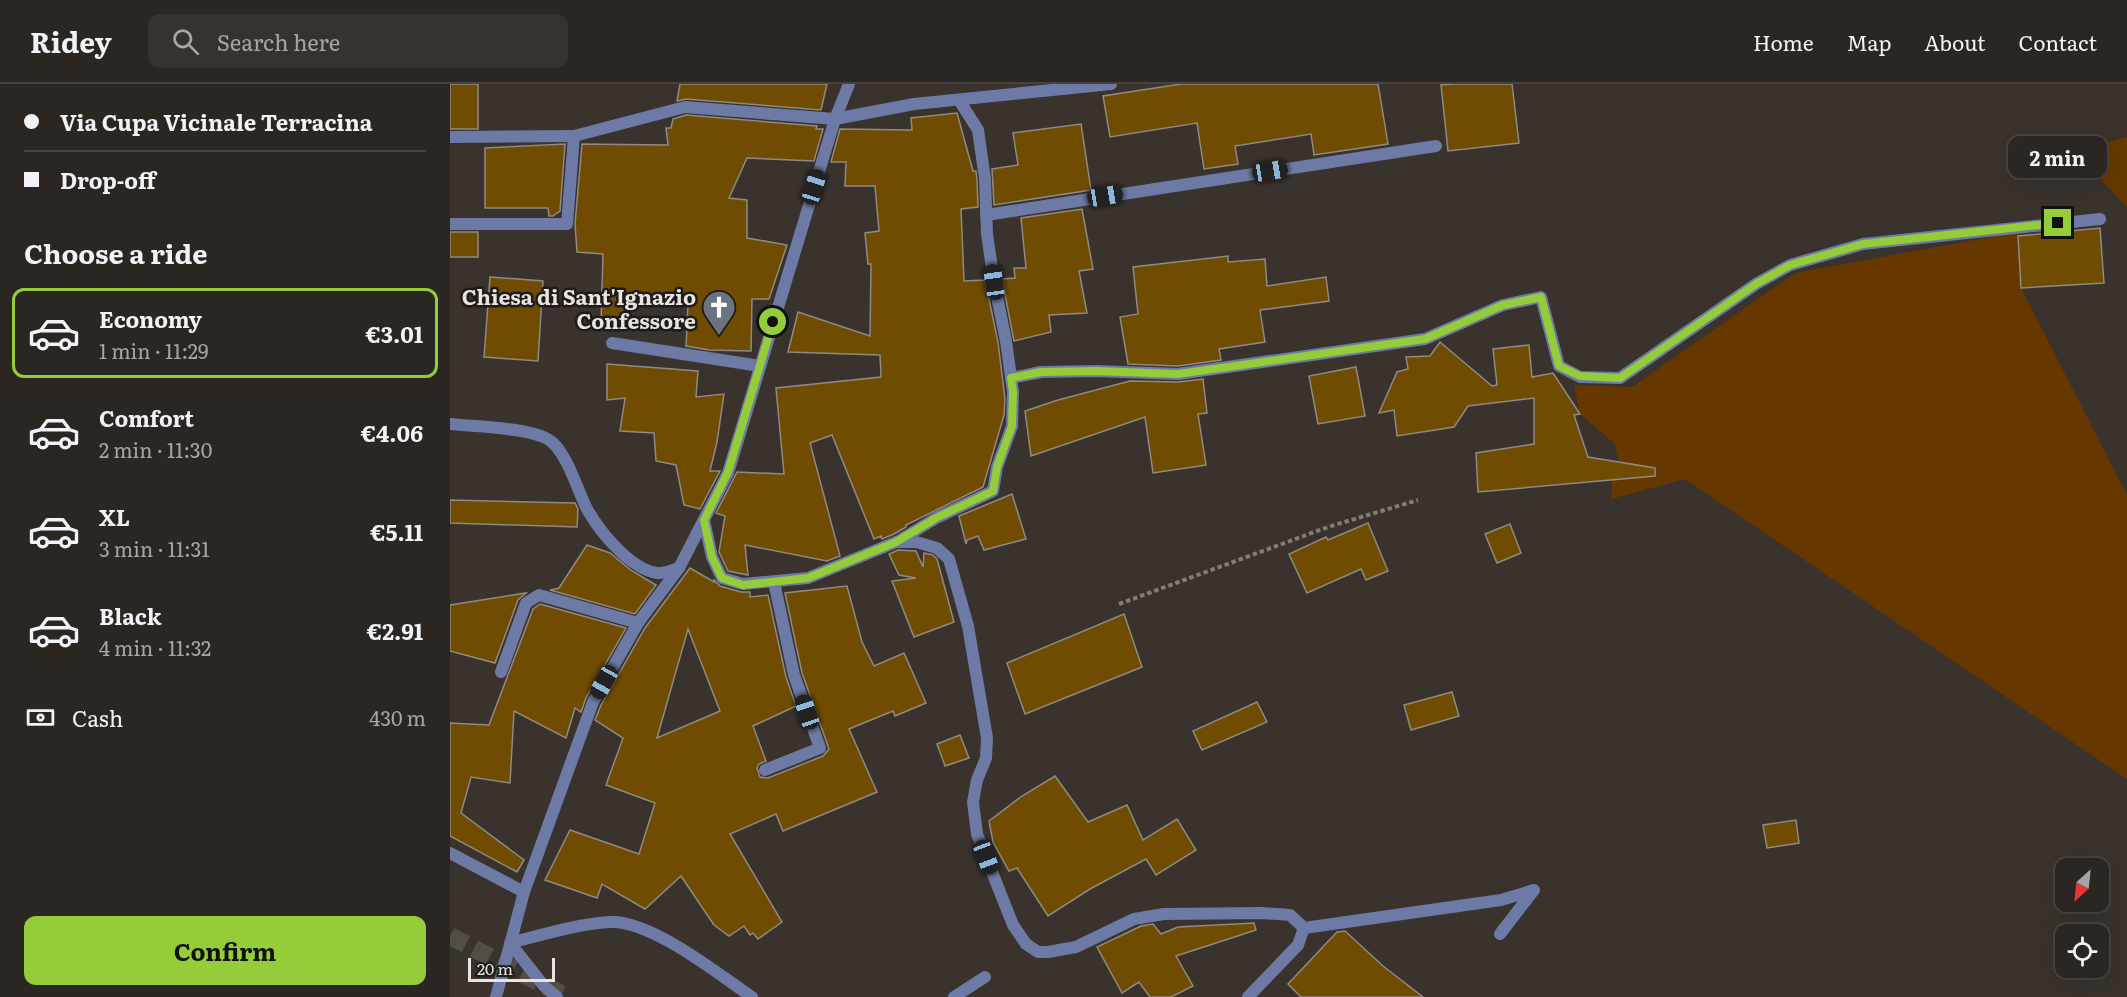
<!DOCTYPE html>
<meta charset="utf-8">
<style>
body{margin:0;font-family:Literata,serif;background:#37322f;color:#f1f3f6;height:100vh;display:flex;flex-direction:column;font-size:22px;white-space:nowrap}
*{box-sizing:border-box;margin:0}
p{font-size:20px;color:#a6a5a5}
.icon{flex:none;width:33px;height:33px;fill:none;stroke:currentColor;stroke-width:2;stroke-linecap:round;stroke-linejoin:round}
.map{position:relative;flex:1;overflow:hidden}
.drawer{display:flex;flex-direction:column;background:#2b2622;width:450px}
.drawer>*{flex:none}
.banner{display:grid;align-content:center;height:132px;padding:0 24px;background:#2b2622}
.needle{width:39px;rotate:207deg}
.tools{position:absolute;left:1605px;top:774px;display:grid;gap:12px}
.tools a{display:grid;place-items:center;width:54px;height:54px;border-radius:12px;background:#2b2622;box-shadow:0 6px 24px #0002,0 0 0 2px #474340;font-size:30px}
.scale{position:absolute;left:18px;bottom:15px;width:87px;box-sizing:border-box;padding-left:6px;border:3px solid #e9e4e1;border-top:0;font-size:16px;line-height:21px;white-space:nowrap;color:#e9e4e1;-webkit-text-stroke:4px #1e1b18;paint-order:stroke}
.end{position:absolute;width:27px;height:27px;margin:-14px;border:8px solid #95cc3a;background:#111;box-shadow:0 0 0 3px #111}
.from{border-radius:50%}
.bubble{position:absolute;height:42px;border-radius:12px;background:#2b2622;box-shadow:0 6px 24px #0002,0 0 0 2px #474340;font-size:20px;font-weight:700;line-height:42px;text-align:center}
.car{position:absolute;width:18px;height:36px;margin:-18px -9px;border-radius:8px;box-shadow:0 0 4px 2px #0007;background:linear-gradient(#222 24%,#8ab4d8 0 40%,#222 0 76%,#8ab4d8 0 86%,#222 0)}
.banner b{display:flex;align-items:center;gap:21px;height:57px;font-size:22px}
.banner b+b{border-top:2px solid #474340}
.banner i{width:15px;height:15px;background:#f1f3f6}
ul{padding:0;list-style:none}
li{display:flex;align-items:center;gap:18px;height:90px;margin:0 12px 9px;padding:0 12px;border:3px solid transparent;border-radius:12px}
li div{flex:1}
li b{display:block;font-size:22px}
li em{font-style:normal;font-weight:700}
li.selected{border-color:#95cc3a}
li>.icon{width:54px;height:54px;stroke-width:1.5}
h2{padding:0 24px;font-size:27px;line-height:72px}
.pay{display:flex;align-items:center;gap:15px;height:66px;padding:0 24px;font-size:22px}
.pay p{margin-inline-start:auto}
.button{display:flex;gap:12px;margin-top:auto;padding:12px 24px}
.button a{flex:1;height:69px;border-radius:12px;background:#95cc3a;color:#111;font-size:24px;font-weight:700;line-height:69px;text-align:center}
header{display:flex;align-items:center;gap:36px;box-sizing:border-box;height:84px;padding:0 30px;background:#2b2622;border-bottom:2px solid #474340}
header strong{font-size:28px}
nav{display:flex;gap:33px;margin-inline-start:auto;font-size:21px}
.search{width:420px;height:54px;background:#37322f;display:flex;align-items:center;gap:15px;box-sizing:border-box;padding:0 21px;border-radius:12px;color:#a6a5a5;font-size:22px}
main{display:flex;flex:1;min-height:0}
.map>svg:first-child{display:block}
</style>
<header>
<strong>Ridey</strong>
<div class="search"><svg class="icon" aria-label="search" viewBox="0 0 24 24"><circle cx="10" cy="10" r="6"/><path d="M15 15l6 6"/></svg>Search here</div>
<nav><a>Home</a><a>Map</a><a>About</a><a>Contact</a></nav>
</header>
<main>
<section class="drawer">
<div class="banner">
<b><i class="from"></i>Via Cupa Vicinale Terracina</b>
<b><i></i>Drop-off</b>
</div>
<h2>Choose a ride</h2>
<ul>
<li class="selected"><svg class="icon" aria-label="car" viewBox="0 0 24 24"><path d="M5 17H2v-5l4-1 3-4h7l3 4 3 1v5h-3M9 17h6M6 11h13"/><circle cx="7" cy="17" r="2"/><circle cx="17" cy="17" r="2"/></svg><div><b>Economy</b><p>1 min · 11:29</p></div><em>€3.01</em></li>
<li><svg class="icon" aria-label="car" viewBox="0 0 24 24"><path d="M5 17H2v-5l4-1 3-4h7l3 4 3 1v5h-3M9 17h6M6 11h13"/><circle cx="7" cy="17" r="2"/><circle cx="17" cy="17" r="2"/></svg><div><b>Comfort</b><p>2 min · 11:30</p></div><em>€4.06</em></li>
<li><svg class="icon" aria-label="car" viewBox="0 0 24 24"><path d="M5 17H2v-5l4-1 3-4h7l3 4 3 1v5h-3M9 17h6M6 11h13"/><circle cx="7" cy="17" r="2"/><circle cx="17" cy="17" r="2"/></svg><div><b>XL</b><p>3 min · 11:31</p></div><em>€5.11</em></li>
<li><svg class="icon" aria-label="car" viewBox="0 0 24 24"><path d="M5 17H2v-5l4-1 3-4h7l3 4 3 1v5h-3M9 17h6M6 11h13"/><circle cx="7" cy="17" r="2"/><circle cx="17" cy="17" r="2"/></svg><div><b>Black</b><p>4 min · 11:32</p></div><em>€2.91</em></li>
</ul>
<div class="pay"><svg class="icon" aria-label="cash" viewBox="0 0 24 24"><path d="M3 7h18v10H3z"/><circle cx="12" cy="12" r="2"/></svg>Cash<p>430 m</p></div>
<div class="button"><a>Confirm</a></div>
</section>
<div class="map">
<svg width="1677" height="913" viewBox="0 0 1677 913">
<rect width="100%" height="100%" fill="#39322d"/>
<!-- green -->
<g fill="#663800">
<path d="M1677,53V123L1652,97L1644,61Z"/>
<path d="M1568,148L1571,204L1677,411V695L1235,395L1161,415L1162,396L1169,378L1165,360L1130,330L1124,301L1182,303L1345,189Z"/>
</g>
<!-- building -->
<g fill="#6f4c02" stroke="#8f8a82" stroke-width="1.5" fill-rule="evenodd">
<rect x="0" y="0" width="28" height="45"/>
<path d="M230,0H377L371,26L236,15L227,17Z"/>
<path d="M731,0H928L938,60L864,71L861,50L785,62L788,80L754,85L747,39L660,53L653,12Z"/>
<path d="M1004,0H1062L1069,59L998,67L991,1Z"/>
<path d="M507,29L523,87H526L527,96L528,123L511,125L514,197L535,196L548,258L555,315L554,331L533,403L456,441V443L444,450L432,455L431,452L424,455L382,351L360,359L390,472L377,477L295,461L298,491L278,487L269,468L275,432L266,429L287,388L334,390L326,304L431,293L430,271L338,268L348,228L420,252L421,180H418L415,149L429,147L425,102H395L396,78H381L390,45L462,46L461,34Z"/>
<path d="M236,31L367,42L366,45H373L364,77L297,74L279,114L297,116V154L337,161L319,215H302L301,267L259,266L236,262L238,221L177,216V240L151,239L153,170L127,168L125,140L132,60L218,61L216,44H221L223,35Z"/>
<path d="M631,40L641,106L544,121L542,85L568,81L563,49Z"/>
<path d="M115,60L110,127L103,132H99L98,124H35V64Z"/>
<path d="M632,125L643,185L629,187L637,229L599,231L601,248L564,257L552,195L565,194L564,184H576L571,134Z"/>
<path d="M1650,144L1654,199L1571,204L1568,152Z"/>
<rect x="0" y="148" width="28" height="25"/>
<path d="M778,172V178L815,175L817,202L876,193L879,217L810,226L815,258L769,265L771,276L728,282L678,280L670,233L688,230L683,183Z"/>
<path d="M40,193L93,197L88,277L34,273Z"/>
<path d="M990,258L1042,302L1047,301L1043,265L1079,261L1082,293L1103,289L1130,330L1124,331L1138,373L1205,384V392L1028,408L1026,369L1084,360V314L1018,322L1004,343L947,352L944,326L929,329L947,288L958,285L956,273L980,272Z"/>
<path d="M157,280L248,287L246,313L274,310L267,358L260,387H270L250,425L234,421L226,381L206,377L204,349L170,347L175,314L157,316Z"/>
<path d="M906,283L915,332L868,340L859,292Z"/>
<path d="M753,295L757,329L748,330L756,381L703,389L695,333L581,372L575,327L608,316L680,297L728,298Z"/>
<path d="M562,410L576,455L534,466L528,452L517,456L516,460L509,432Z"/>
<path d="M0,416L125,419L128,425L127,443L0,439Z"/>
<path d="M918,439L938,487L916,496L911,485L857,509L839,470L876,453L878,456Z"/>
<path d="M1060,440L1071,469L1047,479L1035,450Z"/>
<path d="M137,461L160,469L182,487L206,501L185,530L100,506L109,504Z"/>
<path d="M448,466L466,467L473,483L474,469L483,471L487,475L504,538L464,553L442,497L466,494L449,491L439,470Z"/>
<path d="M240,484L264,498V496L270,502L291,508H300V513L318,511L336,593L346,622L303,642L316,677L309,680L307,684L310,693L318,694L373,672L379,665L352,589L335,509L397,502L412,558L424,582L454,569L476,619L445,632L443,627L399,645L427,708L333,747L326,730L280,750L332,838L308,855L303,849L300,851L294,842L279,852L264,841L231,792L195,825L152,800L147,814L95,796L120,746L189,770L205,719L156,701L173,654L145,636L151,621L195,544ZM238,545L270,627L207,654Z"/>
<path d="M76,509L68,516L45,579L0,567V521Z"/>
<path d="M90,520L176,544L136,614L131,628L125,624L116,654L64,627L60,699L21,693L11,729L74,776L67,788L0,752V639L39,641L83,525Z"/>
<path d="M674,530L692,583L575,630L557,579Z"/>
<path d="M1002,608L1009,632L961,646L954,621Z"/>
<path d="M807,618L817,638L752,666L743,647Z"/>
<path d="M510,651L519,674L495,682L487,660Z"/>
<path d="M605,692L638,738L677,721L693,756L727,735L746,766L706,791L696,775L640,805L598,832L567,784L559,787L543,758L539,737L572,712Z"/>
<path d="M1346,736L1349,759L1317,764L1313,741Z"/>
<path d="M804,839L806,846L726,872L743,902L721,913H700L689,898L672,909L647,863L691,842L703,840L711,850L728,843Z"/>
<path d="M895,847L933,882L973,913H851L838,900L887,848Z"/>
</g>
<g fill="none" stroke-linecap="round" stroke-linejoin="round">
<!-- motorway-tunnel -->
<path stroke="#534d48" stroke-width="18" stroke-dasharray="18 9" stroke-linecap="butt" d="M0,852L117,913"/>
<!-- path -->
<path stroke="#837c78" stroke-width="4" stroke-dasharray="4.5 3" stroke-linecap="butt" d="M669,520L878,443L968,416"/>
<!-- service -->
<g stroke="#6c7aa5" stroke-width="12">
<path d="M0,53L124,52"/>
<path d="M536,131L986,62"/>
<path d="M0,140H117L124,52L235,23L385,35L464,20L661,0"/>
<path d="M162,259L310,282"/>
<path d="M561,294L591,288L646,287L728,290L975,255L1053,221L1091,213L1109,282L1130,293L1170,294L1306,200L1340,181L1413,160L1650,135"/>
<path d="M0,340C24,343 87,343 103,359C118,373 128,407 137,425C150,448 180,485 207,489C214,490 223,486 229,484"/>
<path d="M254,436L262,473L272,494L293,500L358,494L446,458H466L487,464L499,475L518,542L537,654L536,674L527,696L523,718L527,750L563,841L576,860L588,868H598L626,863L684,835L714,830L812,829L840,831L854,844L848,861L798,913"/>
<path d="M447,458L486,434L543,407L547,383L562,342L563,308L556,257L544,198L537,150L535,95L528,46L509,16"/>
<path d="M51,588L76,519L89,511L188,539"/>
<path d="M315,686L370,664L344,591L324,498"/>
<path d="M0,769L74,808"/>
<path d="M854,844L1051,816L1084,806L1050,850"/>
<path d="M107,913L94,902L60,859C91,851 127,840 160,838C201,836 268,890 302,913"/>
<path d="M504,913L535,893"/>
</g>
<!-- minor -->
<path stroke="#6c7aa5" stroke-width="12" d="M46,913L74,808L143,618L188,539L229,484L278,389L385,35L399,0"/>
</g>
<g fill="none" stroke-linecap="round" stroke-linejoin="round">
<!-- route -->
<path stroke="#95cc3a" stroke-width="8" d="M323,238L278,388L254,436L262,473L272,494L293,501L358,494L446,458L486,434L543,407L547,383L562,342L563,308L561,294L591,288L646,287L728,290L975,255L1053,221L1091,213L1109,282L1130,292L1170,294L1306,200L1340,181L1413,160L1608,139"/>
</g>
<!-- icons -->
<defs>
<symbol id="church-pin" viewBox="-11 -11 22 30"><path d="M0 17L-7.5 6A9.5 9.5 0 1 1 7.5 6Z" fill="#6b7280" stroke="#1e1b18"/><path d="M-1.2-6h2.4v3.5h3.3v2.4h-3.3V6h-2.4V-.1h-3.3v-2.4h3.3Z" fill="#fff"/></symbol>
</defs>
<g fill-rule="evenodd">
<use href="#church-pin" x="250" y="204" width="38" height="52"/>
</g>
<g text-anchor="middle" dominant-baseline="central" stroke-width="5" stroke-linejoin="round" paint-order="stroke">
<!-- poi labels -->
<g font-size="21" font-weight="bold" fill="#e9e4e1" stroke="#1e1b18" text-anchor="end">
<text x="246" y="211">Chiesa di Sant'Ignazio<tspan x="246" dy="24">Confessore</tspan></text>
</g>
</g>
</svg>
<div class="tools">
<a><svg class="needle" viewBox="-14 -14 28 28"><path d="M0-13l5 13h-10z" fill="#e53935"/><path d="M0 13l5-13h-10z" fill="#a6a5a5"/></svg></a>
<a><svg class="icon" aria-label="locate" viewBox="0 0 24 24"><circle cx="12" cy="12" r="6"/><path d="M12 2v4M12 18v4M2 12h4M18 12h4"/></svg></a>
</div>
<div class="scale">20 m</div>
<i class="end from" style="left:323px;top:238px"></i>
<i class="end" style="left:1608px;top:139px"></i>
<div class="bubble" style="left:1558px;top:52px;width:99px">2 min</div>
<i class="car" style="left:820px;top:87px;rotate:81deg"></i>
<i class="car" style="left:364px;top:103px;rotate:17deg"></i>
<i class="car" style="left:655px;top:112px;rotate:81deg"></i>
<i class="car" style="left:544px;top:198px;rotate:352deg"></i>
<i class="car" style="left:154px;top:598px;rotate:209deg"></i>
<i class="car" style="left:357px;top:628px;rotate:341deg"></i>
<i class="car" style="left:536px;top:773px;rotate:159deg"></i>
</div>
</main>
